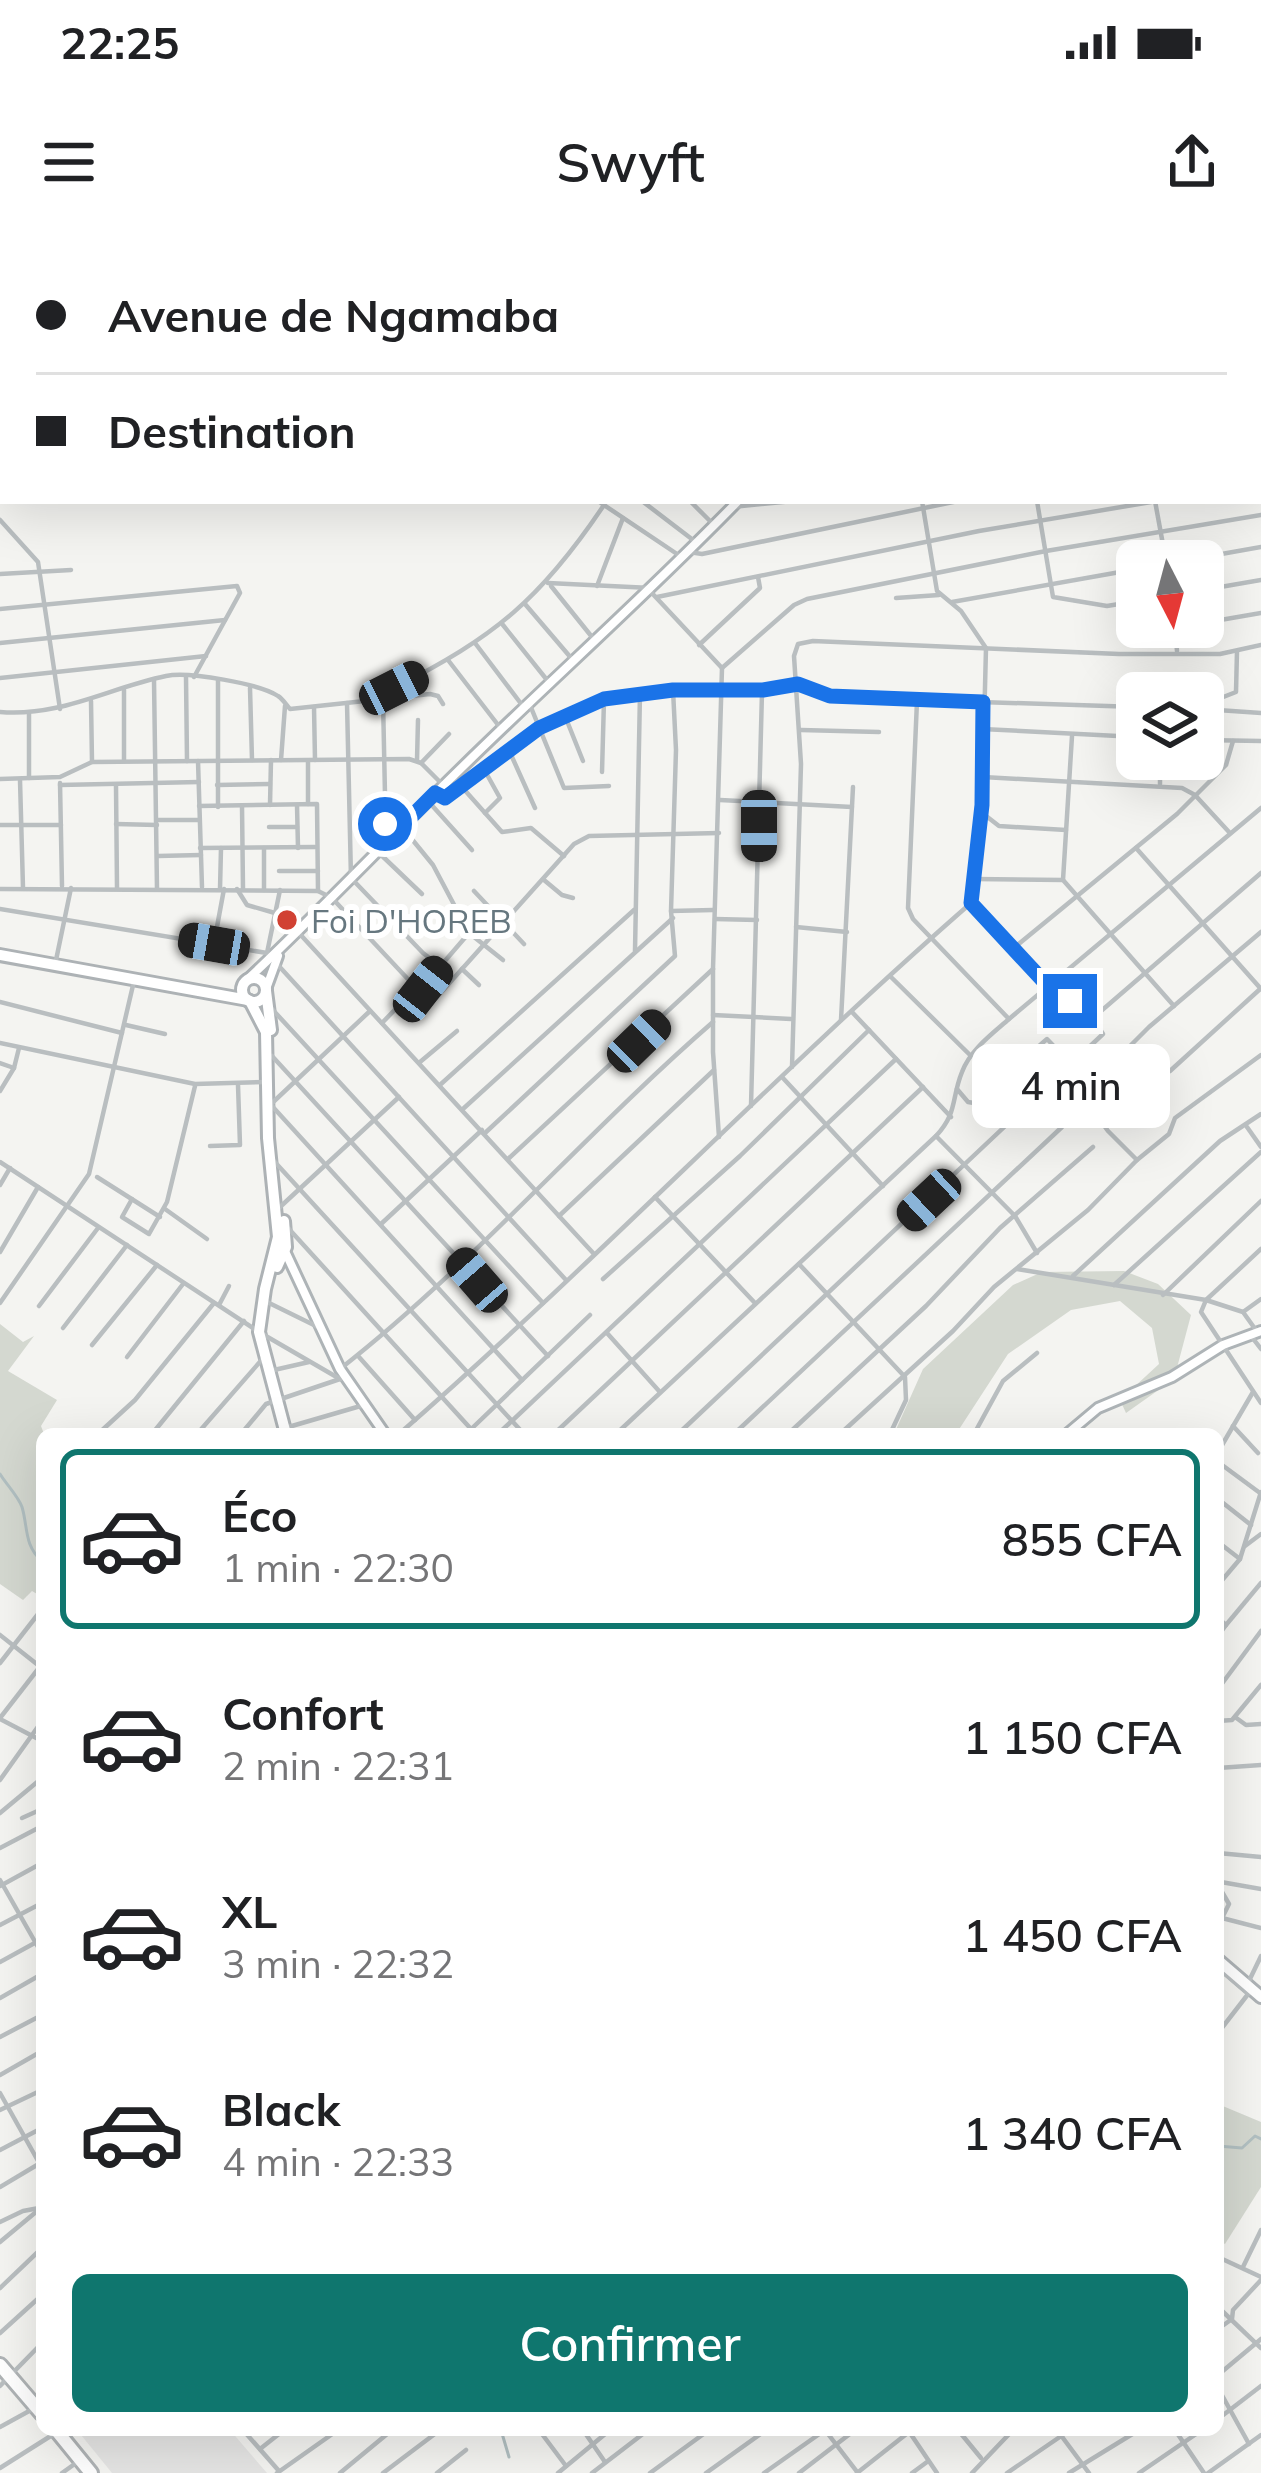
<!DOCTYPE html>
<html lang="fr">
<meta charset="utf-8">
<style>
body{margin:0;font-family:Mulish,sans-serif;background:#f6f6f6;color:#202124;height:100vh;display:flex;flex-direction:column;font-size:45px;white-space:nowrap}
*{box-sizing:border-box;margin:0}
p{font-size:39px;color:#757577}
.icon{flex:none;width:66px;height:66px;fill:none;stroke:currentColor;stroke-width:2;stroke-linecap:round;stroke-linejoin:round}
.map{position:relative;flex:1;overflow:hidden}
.side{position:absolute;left:36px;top:1188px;width:1188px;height:1008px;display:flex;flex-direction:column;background:#fff;border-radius:18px;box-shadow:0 12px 48px #0002}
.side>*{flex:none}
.guide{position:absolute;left:0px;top:0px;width:1263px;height:264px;box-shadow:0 12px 48px #0002;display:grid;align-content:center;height:264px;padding:0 36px;background:#fff}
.needle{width:78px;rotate:174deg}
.fabs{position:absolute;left:1116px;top:300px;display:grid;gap:24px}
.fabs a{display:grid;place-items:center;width:108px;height:108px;border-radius:18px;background:#fff;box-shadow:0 12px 48px #0002;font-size:60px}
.end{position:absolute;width:54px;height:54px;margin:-27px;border:15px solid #1a73e8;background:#fff;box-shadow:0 0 0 6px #fff}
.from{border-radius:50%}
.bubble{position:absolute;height:84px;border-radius:18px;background:#fff;box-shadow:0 12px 48px #0002;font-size:39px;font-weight:600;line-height:84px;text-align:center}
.car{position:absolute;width:36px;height:72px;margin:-36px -18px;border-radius:15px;box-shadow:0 0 9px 3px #0007;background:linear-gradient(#222 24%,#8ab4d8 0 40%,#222 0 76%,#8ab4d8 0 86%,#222 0)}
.guide b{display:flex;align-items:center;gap:42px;height:114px;font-size:45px}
.guide b+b{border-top:3px solid #e0e0e0}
.guide i{width:30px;height:30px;background:#202124}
ul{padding:21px 0 0;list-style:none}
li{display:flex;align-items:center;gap:36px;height:180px;margin:0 24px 18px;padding:0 12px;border:6px solid transparent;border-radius:18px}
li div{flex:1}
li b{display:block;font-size:45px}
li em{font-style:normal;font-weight:600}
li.selected{border-color:#0f766e}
li>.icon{width:108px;height:108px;stroke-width:1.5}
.cta{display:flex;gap:24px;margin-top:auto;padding:24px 36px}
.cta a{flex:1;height:138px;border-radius:18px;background:#0f766e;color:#fff;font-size:48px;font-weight:600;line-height:138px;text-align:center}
.status{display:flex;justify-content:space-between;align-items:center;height:84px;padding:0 60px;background:#fff;direction:ltr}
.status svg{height:33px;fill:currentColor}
header{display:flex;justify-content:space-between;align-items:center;height:156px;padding:0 36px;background:#fff;font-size:54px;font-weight:600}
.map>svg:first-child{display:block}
</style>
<div class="status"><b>22:25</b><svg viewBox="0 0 49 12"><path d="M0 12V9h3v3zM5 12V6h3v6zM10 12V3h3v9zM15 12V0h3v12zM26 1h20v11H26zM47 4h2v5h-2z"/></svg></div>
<header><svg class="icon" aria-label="menu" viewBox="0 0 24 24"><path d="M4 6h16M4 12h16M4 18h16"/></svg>Swyft<svg class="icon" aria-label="share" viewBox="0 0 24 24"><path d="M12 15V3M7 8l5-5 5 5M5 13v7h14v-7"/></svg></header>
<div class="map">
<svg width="1261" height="2233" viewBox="0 0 1261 2233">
<rect width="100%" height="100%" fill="#f4f4f1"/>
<!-- built -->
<g fill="#e5e5e4">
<path d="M50,0H356L358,3H53Z"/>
<path d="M77,2190H230L267,2233H112Z"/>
</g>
<!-- green -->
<g fill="#d4d8d0">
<path d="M1124,1031L1158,1044L1191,1075L1174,1139L1126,1173L1120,1160L1159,1124L1152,1088L1120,1061L1071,1070L1008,1114L956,1194H894L923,1129L1013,1045L1042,1032Z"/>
<path d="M0,1084L23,1102L34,1096L8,1131L57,1160L41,1186L44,1194L42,1357L32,1351L23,1360L0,1344Z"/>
<path d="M1218,1864L1261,1882V1947L1225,2004L1218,2000Z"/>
</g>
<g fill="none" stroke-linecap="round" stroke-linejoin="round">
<!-- stream -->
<g stroke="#b1bfc1" stroke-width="3">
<path d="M0,1234C6,1244 18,1256 22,1267C28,1287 24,1306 42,1321"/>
<path d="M1218,1906L1242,1908L1255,1896L1261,1899"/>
<path d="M501,2190L509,2217"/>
</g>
<defs>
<g id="secondary">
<path d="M999,3L1002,0"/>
<path d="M248,739C312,679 373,615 436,553C535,454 640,362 738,261"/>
<path d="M266,749L278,716"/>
<path d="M283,1007L340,1129L385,1194"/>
<path d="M1067,1194L1098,1168L1172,1137L1223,1105L1261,1091"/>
</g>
<g id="primary">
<path d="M0,715L248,760"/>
<circle cx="254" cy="750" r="12"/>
<path d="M266,751L271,790"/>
<path d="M250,761L266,792L268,898L278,997L265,1049L259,1092L286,1194"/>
<path d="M277,1027L286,1007L284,981"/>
<path d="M1218,1720L1261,1757"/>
</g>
<g id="highway">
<path d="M0,2125L42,2174"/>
<path d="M56,2190L91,2233"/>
</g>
</defs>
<!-- secondary casing -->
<use href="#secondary" stroke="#aeb4b7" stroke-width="14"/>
<!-- primary casing -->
<use href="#primary" stroke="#adb2b5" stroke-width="16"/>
<!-- highway casing -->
<use href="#highway" stroke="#afb3b5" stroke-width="18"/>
<!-- street -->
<g stroke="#b9bec0" stroke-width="4.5">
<path d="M361,0L363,3"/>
<path d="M393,0L396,3"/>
<path d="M436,0L439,3"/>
<path d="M485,0L488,3"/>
<path d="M535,0L538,3"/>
<path d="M584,0L587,3"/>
<path d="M633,0L636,3"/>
<path d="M683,0L686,3"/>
<path d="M732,0L735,3"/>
<path d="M781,0L784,3"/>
<path d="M829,0L832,3"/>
<path d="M878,0L881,3"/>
<path d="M926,0L929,3"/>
<path d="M977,0L980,3"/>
<path d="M1243,0V3"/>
<path d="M417,3L420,0"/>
<path d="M1106,3L1123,0"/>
<path d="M1260,9H1261"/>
<path d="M0,37L3,35"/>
<path d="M1260,42H1261"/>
<path d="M1260,75H1261"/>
<path d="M0,96L3,93"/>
<path d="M1260,101L1261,106"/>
<path d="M0,125L3,122"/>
<path d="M1260,140H1261"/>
<path d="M1260,174L1261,173"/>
<path d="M1260,205H1261"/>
<path d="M1260,241L1261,240"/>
<path d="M598,261L683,318"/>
<path d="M642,261L697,303"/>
<path d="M690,261L714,285"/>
<path d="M1037,261L1053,357L1107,366L1137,361"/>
<path d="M1155,261L1166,321"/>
<path d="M732,267L793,261"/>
<path d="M0,280L38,322L60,469"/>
<path d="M689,312L702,314L958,261"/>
<path d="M1182,321L1261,307"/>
<path d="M0,334L71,330"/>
<path d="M548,343L651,348"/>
<path d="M551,346L596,402"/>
<path d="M597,346L623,278"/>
<path d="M1203,350L1261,340"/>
<path d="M650,351L722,428L713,729V812L719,897"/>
<path d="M657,357L979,291L1157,261"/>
<path d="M896,358L939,355"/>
<path d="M952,362L1137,329"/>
<path d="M525,364L572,419"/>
<path d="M0,369L237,346L240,353L194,437"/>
<path d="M1203,383L1261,373"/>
<path d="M503,385L551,445"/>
<path d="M1175,387L1177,411"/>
<path d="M0,403L225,380"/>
<path d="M475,403L522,465"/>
<path d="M699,405L760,348L758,337"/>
<path d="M448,420L502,490"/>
<path d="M722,428L794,365L807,359L1046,311L1261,275"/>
<path d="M186,437L187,521"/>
<path d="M0,438L206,416"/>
<path d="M154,440L157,649"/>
<path d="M218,440V567"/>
<path d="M250,448L252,520"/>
<path d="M383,459L386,603"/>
<path d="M390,459L394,448C495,397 541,359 604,265"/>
<path d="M91,461L92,522"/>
<path d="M917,461L908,668L913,679L1009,779"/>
<path d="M347,463L351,638L423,713L440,726"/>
<path d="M530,465L564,548L609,546"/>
<path d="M1203,465L1236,452L1237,411"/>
<path d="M314,467L315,520"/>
<path d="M1203,469L1261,473"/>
<path d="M0,472C61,477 108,448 166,436C188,431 260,444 278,456C283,459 286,465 290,469L430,454L438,456L443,464"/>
<path d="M29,474V538"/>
<path d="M565,476L583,521"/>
<path d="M982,489L1137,497"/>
<path d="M801,490L879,492"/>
<path d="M1203,500L1261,501"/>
<path d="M508,508L535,568"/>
<path d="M281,520L285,466"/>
<path d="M417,520L418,480"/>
<path d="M124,521V450"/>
<path d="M198,521L202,647"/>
<path d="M308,522V564"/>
<path d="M421,523L449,494"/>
<path d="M602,532L604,460"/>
<path d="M453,537L502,592L531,588L564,616"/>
<path d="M983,537L1182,548L1195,555L1229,592"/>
<path d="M0,539L60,537L92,522L409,519L421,523L442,544"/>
<path d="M20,540L23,648"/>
<path d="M60,543L62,646"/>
<path d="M1160,544V519"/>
<path d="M60,545L199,542"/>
<path d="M217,545L270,544"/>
<path d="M116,546L117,648"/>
<path d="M436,554L445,558L484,528"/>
<path d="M720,560L852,567"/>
<path d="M428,561L472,610"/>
<path d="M270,565L271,520"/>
<path d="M297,565L298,608"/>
<path d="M199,566L317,564L318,651"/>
<path d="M242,566L243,649"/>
<path d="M981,572L999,586L1066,590"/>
<path d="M485,573L500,558L485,531V526L539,488L604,459L673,450H762L798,444L830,456L857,458L1137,467"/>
<path d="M157,580H199"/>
<path d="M116,584L157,585"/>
<path d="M0,585H61"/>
<path d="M269,587H297"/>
<path d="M402,587L433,625L469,693L503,720"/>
<path d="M200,608L315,607"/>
<path d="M264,608V650"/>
<path d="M1136,608L1261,749"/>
<path d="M378,612L422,654"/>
<path d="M158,616L201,615"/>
<path d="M279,631H318"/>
<path d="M974,639L1063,640L1174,766"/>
<path d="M544,640L562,655L573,658"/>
<path d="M1063,640L1072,496"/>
<path d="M0,649L318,651L332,658L419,751L469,693"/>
<path d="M220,649L221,608"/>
<path d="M237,649L247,665L275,673"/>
<path d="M474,651L524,704"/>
<path d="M971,663L1048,746"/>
<path d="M0,669L267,713L566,1040"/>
<path d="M671,671L713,670"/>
<path d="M715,679L757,680"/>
<path d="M796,687L847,692"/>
<path d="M298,692L559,976"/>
<path d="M214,703L224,649"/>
<path d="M1015,707L1177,574L1226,525L1233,501"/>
<path d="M635,711L640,453"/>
<path d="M267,713L280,650"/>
<path d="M55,725L71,648"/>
<path d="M462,729L479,745"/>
<path d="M890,736L970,815"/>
<path d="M423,749L436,758L574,604L589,596L719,593"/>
<path d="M0,762L122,793"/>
<path d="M272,769L543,1063"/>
<path d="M852,772L951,877"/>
<path d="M713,775L791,779"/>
<path d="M1093,778L1261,633"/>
<path d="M841,780L853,547"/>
<path d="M382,783L415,749"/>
<path d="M126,785L165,794"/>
<path d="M0,803L195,844L267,842"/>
<path d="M272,816L548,1116"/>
<path d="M420,822L457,791"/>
<path d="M0,823L14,828"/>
<path d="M792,827L801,524L794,416L798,404L813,401L1119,414H1220L1261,405"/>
<path d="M1170,831L1259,750"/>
<path d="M782,837L883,946"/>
<path d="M441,844L634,670"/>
<path d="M957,849L968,862L974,863L1047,799L1071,824"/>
<path d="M0,851L14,828L19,808"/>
<path d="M1087,862L1108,891L1137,920"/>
<path d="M270,865L370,771"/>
<path d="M272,866L522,1140"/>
<path d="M751,866L762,452"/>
<path d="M464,868L673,678"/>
<path d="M1247,887L1261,907"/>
<path d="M485,893L675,716L671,671L676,510L673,450"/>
<path d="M936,896L1015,976L1037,1013"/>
<path d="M210,906L240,905L238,845"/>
<path d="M508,919L713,729"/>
<path d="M273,920L524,1194"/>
<path d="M0,922L259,1092L340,1139L344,1137"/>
<path d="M97,937L160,977"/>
<path d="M0,945L10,928"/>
<path d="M655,957L754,1062"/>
<path d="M132,959L122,977L149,994L167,962L195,846"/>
<path d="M280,967L399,857"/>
<path d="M165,969L207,999"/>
<path d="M381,984L482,890"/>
<path d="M289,989L471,1189"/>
<path d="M1261,1009L1206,1060L1201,1072L1261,1163"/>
<path d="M0,1012L38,947"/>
<path d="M594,1014L559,976L714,830"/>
<path d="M799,1024L905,1137L906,1160L890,1194"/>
<path d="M1017,1029L1206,1060L1243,1072L1258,1093"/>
<path d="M1073,1036L1220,901L1261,874"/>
<path d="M603,1039L740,916L869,790"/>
<path d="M1114,1045L1261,912"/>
<path d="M1163,1055L1261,961"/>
<path d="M265,1061L318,1087"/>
<path d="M0,1063L89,934L134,741"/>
<path d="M219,1065L229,1046"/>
<path d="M39,1066L98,988"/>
<path d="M1243,1072L1261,1059"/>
<path d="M63,1088L127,1005"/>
<path d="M607,1093L659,1151"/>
<path d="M1251,1096L1261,1109"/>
<path d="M92,1105L157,1025"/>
<path d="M127,1117L183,1044"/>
<path d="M359,1117L415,1180"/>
<path d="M340,1129C473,1025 585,893 713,782"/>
<path d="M274,1130L309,1122"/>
<path d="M1233,1186L1258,1213"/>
<path d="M285,1188L364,1165"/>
<path d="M99,1193L135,1160L214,1063"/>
<path d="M152,1194L244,1081"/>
<path d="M197,1194L265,1116"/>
<path d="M241,1194L266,1164L340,1139"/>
<path d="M366,1194L381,1189"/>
<path d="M399,1194C595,1023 775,834 971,663L982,565L986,408L961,371L937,351L922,261"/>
<path d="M466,1194L590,1075"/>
<path d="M498,1194L896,819"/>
<path d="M554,1194L923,847"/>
<path d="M616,1194L936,896C958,872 951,859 962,832C970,810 992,794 1009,779L1261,568"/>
<path d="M678,1194L1103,794L1093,778L1052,743"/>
<path d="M734,1194L1062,887L1127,821L1131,805L1149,787L1261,692"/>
<path d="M788,1194L926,1066L1000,988L1093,907"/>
<path d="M840,1194L953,1091L994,1047L1088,970L1137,920L1169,894L1175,878L1261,815"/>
<path d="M974,1194L1003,1141L1037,1113"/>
<path d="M1218,1212L1253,1152"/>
<path d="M1218,1222L1260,1253"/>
<path d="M1218,1259L1251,1285"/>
<path d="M1218,1302L1240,1319"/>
<path d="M1245,1306L1261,1294"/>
<path d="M1218,1345L1240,1319L1261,1252"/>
<path d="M1218,1378L1226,1385L1218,1396"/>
<path d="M1226,1385L1261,1343"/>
<path d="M0,1395L38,1425"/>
<path d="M0,1423L42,1369"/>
<path d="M1218,1449L1261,1391"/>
<path d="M1235,1477L1246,1485L1261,1484"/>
<path d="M0,1478L42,1424"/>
<path d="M0,1479L42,1501"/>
<path d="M1218,1481L1232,1480L1261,1445"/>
<path d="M1218,1528L1261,1525"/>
<path d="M0,1540L42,1481"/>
<path d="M0,1573L42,1538"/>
<path d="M22,1578L42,1569"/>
<path d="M0,1608L42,1586"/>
<path d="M1218,1613L1261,1617"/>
<path d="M0,1640L42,1714"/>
<path d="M1218,1645L1229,1664L1222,1678L1261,1688"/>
<path d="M1218,1645L1221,1642L1261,1649"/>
<path d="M0,1646L42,1623"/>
<path d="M0,1685L42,1663"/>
<path d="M0,1722L42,1699"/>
<path d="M1218,1728L1246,1752"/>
<path d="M1248,1743L1261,1716"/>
<path d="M0,1758L42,1734"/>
<path d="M1218,1793L1252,1749"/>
<path d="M0,1797L42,1775"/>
<path d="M0,1835L42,1811"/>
<path d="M0,1853L42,1928"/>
<path d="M0,1870L42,1850"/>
<path d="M0,1910L42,1888"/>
<path d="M0,1947L37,1925"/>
<path d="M0,1982L23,1971L39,1968"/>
<path d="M0,2002L42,1967"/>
<path d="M1218,2017L1261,2037"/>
<path d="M1243,2027L1261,1990"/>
<path d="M0,2048L42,2008"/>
<path d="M1218,2067L1261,2108"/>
<path d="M1218,2089L1232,2079L1233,2070L1261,2040"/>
<path d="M0,2093L42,2055"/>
<path d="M1218,2135L1261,2099"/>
<path d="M0,2146L42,2103"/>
<path d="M1218,2148L1249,2204"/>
<path d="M1218,2179L1261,2146"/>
<path d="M0,2187L31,2170"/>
<path d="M243,2190L279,2231"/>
<path d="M539,2190L566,2226"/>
<path d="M583,2190L605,2222"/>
<path d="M825,2190L858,2233"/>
<path d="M958,2190L981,2218"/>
<path d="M1057,2190L1089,2233"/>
<path d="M1175,2190L1204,2233"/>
<path d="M910,2193L937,2233"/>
<path d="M260,2209L284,2190"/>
<path d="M0,2228L57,2192"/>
<path d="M62,2233L76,2223"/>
<path d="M277,2233L338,2190"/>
<path d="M340,2233L392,2190"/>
<path d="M383,2233L440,2190"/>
<path d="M437,2233L466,2210"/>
<path d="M558,2233L610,2190"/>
<path d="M592,2233L648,2190"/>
<path d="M650,2233L709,2190"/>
<path d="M706,2233L766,2190"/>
<path d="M764,2233L825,2190"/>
<path d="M799,2233L855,2190"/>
<path d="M857,2233L909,2192"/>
<path d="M912,2233L927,2222"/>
<path d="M972,2233L1013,2190"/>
<path d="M1007,2233L1070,2190"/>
<path d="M1069,2233L1139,2190"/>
<path d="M1139,2233L1202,2190"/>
<path d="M1208,2233L1261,2195"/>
</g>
<!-- secondary -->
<use href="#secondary" stroke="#fff" stroke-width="8"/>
<!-- primary -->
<use href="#primary" stroke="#fff" stroke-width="10"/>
<!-- highway -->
<use href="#highway" stroke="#fff" stroke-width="12"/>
</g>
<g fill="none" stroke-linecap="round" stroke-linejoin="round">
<!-- route -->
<path stroke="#1a73e8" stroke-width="15" d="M385,584L386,602L435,553L445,558L539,488L604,459L673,450H763L798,444L830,456L983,462L982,565L971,663L1048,746L1052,743L1070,761"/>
</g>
<!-- markers -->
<circle fill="#d14133" stroke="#fff" stroke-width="4.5" cx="287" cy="680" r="12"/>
<g text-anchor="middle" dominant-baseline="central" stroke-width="12" stroke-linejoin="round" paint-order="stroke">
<!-- poi labels -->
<g font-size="33" fill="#66777f" stroke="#fff" text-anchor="start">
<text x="311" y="680">Foi D'HOREB</text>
</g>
</g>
</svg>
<div class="fabs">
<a><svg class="needle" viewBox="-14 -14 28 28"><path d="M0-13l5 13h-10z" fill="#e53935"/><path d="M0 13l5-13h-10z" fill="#757577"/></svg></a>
<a><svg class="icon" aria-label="layers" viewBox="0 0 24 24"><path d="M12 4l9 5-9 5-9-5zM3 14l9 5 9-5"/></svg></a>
</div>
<i class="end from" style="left:385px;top:584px"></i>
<i class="end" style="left:1070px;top:761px"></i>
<div class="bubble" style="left:972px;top:804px;width:198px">4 min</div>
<i class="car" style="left:394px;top:448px;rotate:63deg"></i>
<i class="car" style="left:759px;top:586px;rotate:180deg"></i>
<i class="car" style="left:214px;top:704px;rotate:280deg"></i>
<i class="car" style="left:423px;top:749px;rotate:38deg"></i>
<i class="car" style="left:639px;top:801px;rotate:46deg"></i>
<i class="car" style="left:929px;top:960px;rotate:227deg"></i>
<i class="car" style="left:477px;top:1040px;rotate:319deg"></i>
<div class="guide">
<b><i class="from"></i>Avenue de Ngamaba</b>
<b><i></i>Destination</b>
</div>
<section class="side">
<ul>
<li class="selected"><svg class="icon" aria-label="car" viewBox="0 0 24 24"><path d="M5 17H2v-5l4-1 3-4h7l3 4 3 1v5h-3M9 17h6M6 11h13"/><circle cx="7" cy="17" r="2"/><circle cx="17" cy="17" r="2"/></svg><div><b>Éco</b><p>1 min · 22:30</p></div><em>855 CFA</em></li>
<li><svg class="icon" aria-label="car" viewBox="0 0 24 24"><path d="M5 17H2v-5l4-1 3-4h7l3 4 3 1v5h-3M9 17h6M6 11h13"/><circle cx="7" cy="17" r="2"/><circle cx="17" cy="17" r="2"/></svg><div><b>Confort</b><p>2 min · 22:31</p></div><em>1 150 CFA</em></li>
<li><svg class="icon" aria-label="car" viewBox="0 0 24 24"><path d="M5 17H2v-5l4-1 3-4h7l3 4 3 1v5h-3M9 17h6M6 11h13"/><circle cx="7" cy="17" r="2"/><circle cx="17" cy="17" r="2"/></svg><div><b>XL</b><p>3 min · 22:32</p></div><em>1 450 CFA</em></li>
<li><svg class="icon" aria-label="car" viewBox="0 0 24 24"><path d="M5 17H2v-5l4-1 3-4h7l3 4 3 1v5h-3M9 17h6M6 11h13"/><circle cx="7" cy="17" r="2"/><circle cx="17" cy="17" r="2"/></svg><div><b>Black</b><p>4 min · 22:33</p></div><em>1 340 CFA</em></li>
</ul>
<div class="cta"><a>Confirmer</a></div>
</section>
</div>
